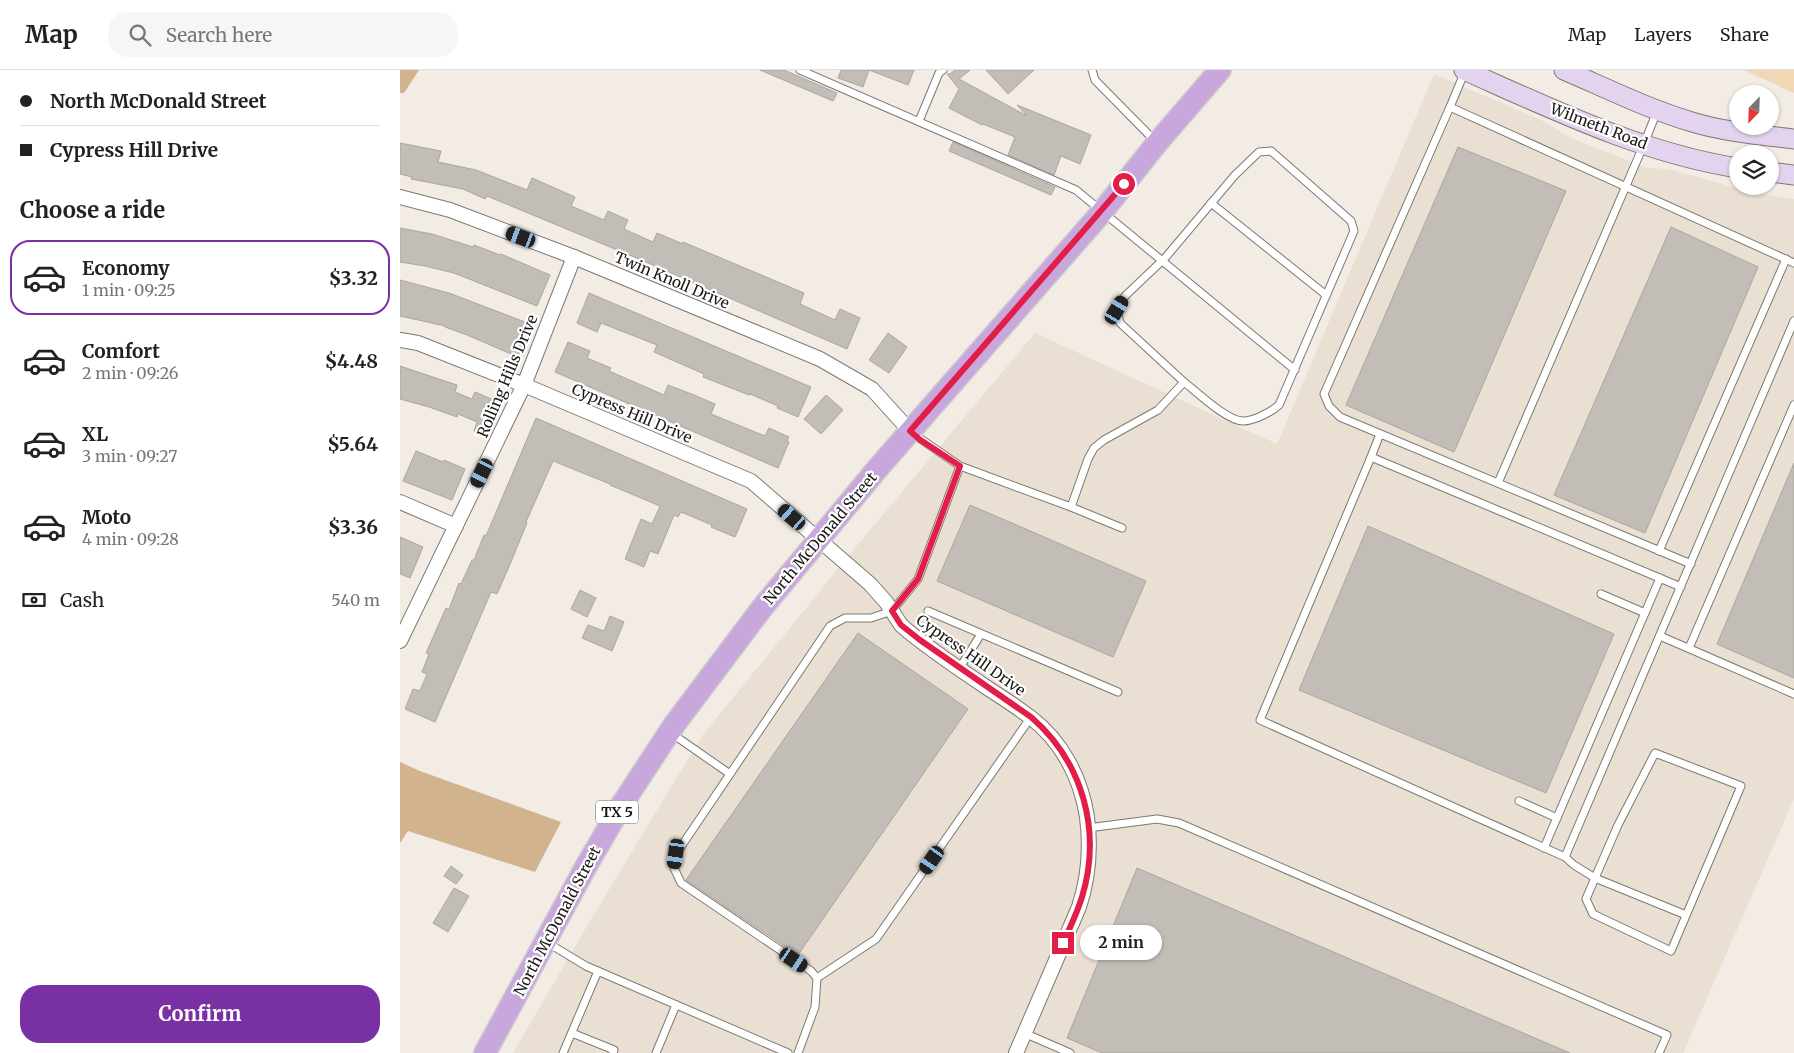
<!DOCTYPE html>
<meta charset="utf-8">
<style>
body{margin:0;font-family:Merriweather,serif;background:#f6f6f6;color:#222;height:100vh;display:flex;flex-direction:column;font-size:19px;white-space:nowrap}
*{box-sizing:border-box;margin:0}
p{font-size:16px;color:#767676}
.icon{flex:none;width:28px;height:28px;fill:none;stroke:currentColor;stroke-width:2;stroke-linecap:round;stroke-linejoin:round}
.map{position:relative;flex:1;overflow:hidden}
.drawer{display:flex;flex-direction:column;background:#fff;width:400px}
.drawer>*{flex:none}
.hud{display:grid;align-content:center;height:110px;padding:0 20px;background:#fff}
.needle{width:32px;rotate:203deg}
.buttons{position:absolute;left:1329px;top:15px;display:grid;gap:10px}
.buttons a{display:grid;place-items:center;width:50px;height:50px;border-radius:50%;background:#fff;box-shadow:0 1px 4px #0004;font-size:25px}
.end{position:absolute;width:22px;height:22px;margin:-11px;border:6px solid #e11d48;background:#fff;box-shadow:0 0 0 2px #fff}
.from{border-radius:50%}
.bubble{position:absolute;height:35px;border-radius:18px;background:#fff;box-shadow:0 1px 4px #0004;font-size:16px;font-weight:700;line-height:35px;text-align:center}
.car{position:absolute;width:15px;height:30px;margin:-15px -8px;border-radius:6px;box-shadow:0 0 4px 1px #0007;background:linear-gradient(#222 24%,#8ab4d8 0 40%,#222 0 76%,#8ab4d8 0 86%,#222 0)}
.hud b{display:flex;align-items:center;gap:18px;height:48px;font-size:19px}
.hud b+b{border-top:1px solid #e0e0e0}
.hud i{width:12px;height:12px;background:#222}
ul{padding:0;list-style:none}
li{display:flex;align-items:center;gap:15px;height:75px;margin:0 10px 8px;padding:0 10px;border:2px solid transparent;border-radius:20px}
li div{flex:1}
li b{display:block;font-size:19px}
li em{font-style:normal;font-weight:700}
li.active{border-color:#7930a2}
li>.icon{width:45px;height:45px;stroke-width:1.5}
h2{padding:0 20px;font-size:22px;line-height:60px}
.pay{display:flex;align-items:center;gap:12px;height:55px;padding:0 20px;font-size:19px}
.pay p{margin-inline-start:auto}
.button{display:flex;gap:10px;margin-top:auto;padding:10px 20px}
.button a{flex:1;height:58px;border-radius:20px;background:#7930a2;color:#fff;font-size:20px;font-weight:700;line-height:58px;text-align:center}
header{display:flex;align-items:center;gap:30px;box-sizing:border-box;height:70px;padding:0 25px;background:#fff;border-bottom:1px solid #e0e0e0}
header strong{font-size:24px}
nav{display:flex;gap:28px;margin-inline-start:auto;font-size:18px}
.search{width:350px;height:45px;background:#f6f6f6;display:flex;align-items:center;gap:12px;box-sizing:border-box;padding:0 18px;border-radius:20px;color:#767676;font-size:19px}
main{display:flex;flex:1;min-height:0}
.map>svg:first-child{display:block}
</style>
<header>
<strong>Map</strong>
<div class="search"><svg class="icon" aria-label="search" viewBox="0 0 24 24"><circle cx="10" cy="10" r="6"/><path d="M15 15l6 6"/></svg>Search here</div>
<nav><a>Map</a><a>Layers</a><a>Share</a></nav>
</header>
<main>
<section class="drawer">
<div class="hud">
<b><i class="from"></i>North McDonald Street</b>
<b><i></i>Cypress Hill Drive</b>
</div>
<h2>Choose a ride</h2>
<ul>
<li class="active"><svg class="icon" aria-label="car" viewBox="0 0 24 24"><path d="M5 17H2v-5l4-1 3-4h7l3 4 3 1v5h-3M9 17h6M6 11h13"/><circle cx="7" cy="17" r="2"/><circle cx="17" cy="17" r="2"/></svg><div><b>Economy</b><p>1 min · 09:25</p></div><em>$3.32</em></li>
<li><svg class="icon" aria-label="car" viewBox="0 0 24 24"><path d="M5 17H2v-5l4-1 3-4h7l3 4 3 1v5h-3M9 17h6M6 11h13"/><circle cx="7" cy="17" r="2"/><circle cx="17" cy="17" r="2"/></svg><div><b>Comfort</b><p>2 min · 09:26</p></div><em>$4.48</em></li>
<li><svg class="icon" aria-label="car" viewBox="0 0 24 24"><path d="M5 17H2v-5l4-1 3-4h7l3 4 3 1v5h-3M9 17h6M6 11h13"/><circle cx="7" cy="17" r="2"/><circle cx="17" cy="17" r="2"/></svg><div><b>XL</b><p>3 min · 09:27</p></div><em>$5.64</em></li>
<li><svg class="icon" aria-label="car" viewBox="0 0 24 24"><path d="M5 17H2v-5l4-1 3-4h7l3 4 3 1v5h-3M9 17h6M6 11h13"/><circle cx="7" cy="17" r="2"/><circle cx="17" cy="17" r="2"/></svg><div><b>Moto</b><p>4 min · 09:28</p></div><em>$3.36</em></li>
</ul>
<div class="pay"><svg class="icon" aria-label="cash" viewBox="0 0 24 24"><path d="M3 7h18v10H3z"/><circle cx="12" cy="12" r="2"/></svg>Cash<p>540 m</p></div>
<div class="button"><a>Confirm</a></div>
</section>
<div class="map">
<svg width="1394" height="983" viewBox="0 0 1394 983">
<rect width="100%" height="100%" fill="#f2ece5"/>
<!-- built -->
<path fill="#e9dfd2" d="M1034,4L1139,49L1171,68L1248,98L1268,99L1351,122L1394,129V729L1283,983H113L190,851L302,666L455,478L635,263L877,374Z"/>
<!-- green -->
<path fill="#f1d7b6" d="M1344,0H1394V23Z"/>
<!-- forest -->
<g fill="#d1b48d">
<path d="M0,0H19L4,23H0Z"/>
<path d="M0,692L20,701L161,752L135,802L8,761L0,773Z"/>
</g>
<!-- building -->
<g fill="#c2bdb6" stroke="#aba69f">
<path d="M360,0H384L437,23L433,31Z"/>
<path d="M441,0H469L463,17L438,8Z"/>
<path d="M469,0H514L508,15Z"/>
<path d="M555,0H570L559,9L627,46L617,35L691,65L680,94L661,86L654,105L608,85L615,67L583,54L582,55L549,38L559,19L547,4H550Z"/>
<path d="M586,0H634L608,24Z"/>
<path d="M553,72L655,117L651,125L549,81Z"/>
<path d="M0,73L41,81L38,92L76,100L127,120L132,108L175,127L171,136L204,150L208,141L228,150L224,159L253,172L257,163L283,174V172L404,223L400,234L435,250L440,239L460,248L447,279L239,189L87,126L85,129L63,119L11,109L12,107L0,104Z"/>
<path d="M1058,77L1166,121L1054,382L946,335Z"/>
<path d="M1271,157L1358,197L1245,463L1154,425Z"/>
<path d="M0,158L32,164L73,177L74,175L100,185L101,184L150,205L137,236L54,203L25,196L0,192Z"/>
<path d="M0,210L49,223L125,252L122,259L128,262L118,287L67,265L45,257V256L0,246Z"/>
<path d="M189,223L411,317L398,347L377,338L378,336L350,324L349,325L303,307L304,304L254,282L257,275L201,253L197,262L177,253Z"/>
<path d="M488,263L507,277L489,303L469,290Z"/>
<path d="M168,272L190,281L187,288L211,298L209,301L264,325L268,315L294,325L315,334L311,344L365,366L369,358L389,367L387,371L389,372L378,398L155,302Z"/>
<path d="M0,296L57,315L55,322L72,329L75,322L96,331L82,364L74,361L77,352L58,344L57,347L29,337L0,329Z"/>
<path d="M426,325L443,340L421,364L404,349Z"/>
<path d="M136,348L347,439L335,467L311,457L312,455L281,442L278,447L274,445L258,484L250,481L244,497L225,489L241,449L252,454L260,436L210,415V414L153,391L126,452L127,453L108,499L97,524L91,522L35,652L5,639L13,619L20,621L27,604L22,602L29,584L26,583L46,538L49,539L59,513L61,514L72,490H74L84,465L86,466Z"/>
<path d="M16,381L43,392L44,390L65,399L52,430L3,411Z"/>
<path d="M1394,393V608L1317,574Z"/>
<path d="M570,435L746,511L713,587L537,511Z"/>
<path d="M968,456L1214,564L1146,723L899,620Z"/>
<path d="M0,467L23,477L10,508L0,504Z"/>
<path d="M180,520L196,528L187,547L171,539Z"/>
<path d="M210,546L224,552L212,581L182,568L188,555L204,561Z"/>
<path d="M458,563L568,639L398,885L286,810Z"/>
<path d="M51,796L63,805L56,814L44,806Z"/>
<path d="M737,798L1170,983H702L667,968Z"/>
<path d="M54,818L69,826L48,862L33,853Z"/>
</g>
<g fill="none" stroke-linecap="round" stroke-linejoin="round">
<defs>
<g id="service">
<path d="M400,0L676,120L895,300"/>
<path d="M692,0L695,10L755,71"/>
<path d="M1050,37L1065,1"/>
<path d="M519,51L539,3L543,0"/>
<path d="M811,133L926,225"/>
<path d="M971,387L980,364"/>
<path d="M560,396L671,437L722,458"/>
<path d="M1098,413L1244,74L1257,41"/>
<path d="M671,437L688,389L694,378L704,370L758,340L784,312C797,322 827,351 843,351C854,351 871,342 879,335L954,161L951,151L871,81L859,82L835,105L765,188L725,226L717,240L720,253L784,312"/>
<path d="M1259,481L1386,189"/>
<path d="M1291,494L940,347L929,336L924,324L1050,37L1394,193"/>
<path d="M1281,517L971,387L860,650L1165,787L1394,251"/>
<path d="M1201,524L1245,543"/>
<path d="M528,541L718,622"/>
<path d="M1260,566L1394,624"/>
<path d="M1289,578L1394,335"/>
<path d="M559,599L581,564"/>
<path d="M271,663L330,704"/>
<path d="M1119,731L1157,748"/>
<path d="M688,758L757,749L779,753L1267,965L1259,983"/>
<path d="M1144,778L1260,508"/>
<path d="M1165,787L1174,795L1195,808L1186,829L1193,844L1271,881L1341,716L1255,683L1218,755L1195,808L1286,845"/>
<path d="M148,873L186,896L388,983"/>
<path d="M417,908L476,869L631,647"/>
<path d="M172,963L214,980L213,983"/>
<path d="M624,963L670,983"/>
<path d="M163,983L198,901"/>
<path d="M256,983L276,935"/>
<path d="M398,983L415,937L417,908L411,901L281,813L274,798L276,784L430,556L445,548H471L492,541L518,509L560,396L512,363"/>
</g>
<g id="minor">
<path d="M0,127L50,140L174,187L420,289L472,319L510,361"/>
<path d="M0,270L18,273L124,315L351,411L470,514L486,532L501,555L509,562C534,582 562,601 589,619C603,628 617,637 630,647C662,671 681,708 687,747C691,778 689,807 679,837L616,983"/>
<path d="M0,432L56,456"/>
<path d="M0,571L124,315L174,187"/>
</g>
<g id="secondary">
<path d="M1064,0C1152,39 1242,83 1338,98"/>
<path d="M1164,0C1206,18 1248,39 1292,52C1325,62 1360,65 1394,69"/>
<path d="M1370,102L1394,105"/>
</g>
<path id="primary" d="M85,983L184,800L221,736L274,655L362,538L478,398L702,142L757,73L820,0"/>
</defs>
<!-- service casing -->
<use href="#service" stroke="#7d7872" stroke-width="9"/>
<!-- minor casing -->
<use href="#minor" stroke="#7d7872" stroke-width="16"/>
<!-- secondary casing -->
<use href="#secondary" stroke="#7d7872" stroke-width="21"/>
<!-- primary casing -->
<use href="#primary" stroke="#cdcccc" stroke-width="24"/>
<!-- service -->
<use href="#service" stroke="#fff" stroke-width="7"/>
<!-- minor -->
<use href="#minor" stroke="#fff" stroke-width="14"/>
<!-- secondary -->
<use href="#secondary" stroke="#e3d3ee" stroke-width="19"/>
<!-- primary -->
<use href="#primary" stroke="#c8a7dd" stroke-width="21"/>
</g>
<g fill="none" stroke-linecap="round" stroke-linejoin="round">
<!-- route -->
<path stroke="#e11d48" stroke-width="6" d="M663,873C670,858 677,843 682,827C702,761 683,692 631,647L520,570L501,555L492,541L518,509L560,396L519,369L510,361L724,114"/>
</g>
<g text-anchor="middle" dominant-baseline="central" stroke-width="4.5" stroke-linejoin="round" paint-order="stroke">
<!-- shield labels -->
<rect fill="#fff" stroke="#5f5d5c" stroke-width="1" x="196" y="730.5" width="42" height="23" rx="4"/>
<g font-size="14" font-weight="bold" fill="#1a1816">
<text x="217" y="742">TX 5</text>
</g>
<!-- street labels -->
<g font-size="15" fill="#1a1816" stroke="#fff">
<text transform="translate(1199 56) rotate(21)">Wilmeth Road</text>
<text transform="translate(272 210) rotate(23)">Twin Knoll Drive</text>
<text transform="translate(107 306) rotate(-67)">Rolling Hills Drive</text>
<text transform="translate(232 343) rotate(23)">Cypress Hill Drive</text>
<text transform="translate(420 468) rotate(-50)">North McDonald Street</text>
<text transform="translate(571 585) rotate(35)">Cypress Hill Drive</text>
<text transform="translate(157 851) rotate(-62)">North McDonald Street</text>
</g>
</g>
</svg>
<div class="buttons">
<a><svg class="needle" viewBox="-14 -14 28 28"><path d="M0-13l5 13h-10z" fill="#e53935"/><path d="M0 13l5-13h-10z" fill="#767676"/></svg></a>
<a><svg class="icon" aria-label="layers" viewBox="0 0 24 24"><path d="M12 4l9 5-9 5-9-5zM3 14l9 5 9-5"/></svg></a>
</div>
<i class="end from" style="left:724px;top:114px"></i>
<i class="end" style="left:663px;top:873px"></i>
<div class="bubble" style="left:680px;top:855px;width:82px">2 min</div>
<i class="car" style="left:121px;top:167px;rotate:291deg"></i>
<i class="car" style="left:717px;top:240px;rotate:31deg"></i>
<i class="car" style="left:82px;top:403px;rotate:206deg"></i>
<i class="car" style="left:392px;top:447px;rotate:311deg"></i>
<i class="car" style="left:276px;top:784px;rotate:188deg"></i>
<i class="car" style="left:532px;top:790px;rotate:215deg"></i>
<i class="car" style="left:394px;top:890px;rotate:124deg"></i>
</div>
</main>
